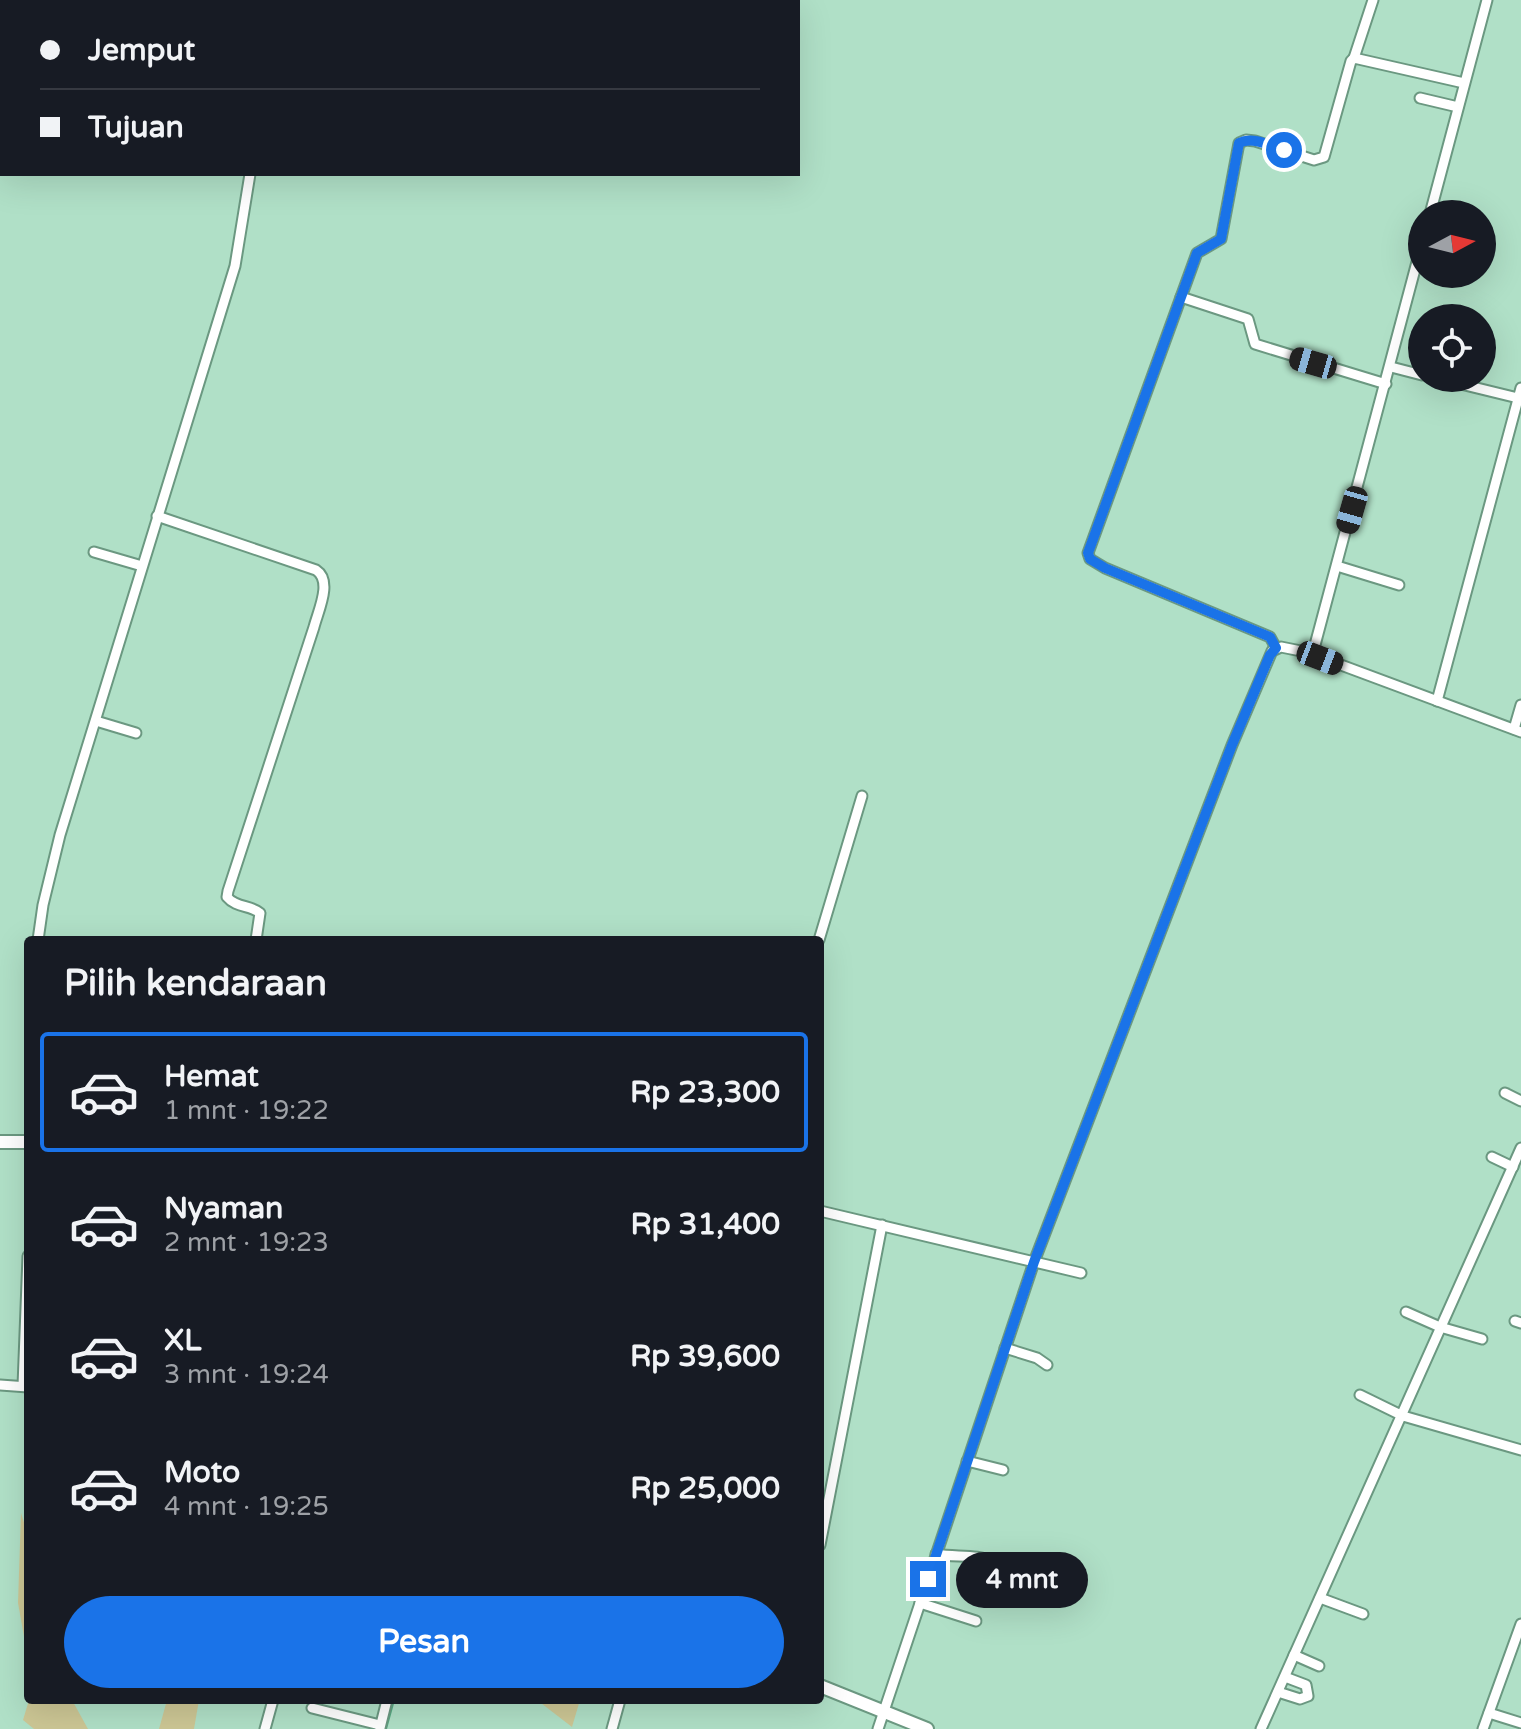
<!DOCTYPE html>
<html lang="id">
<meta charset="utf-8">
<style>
body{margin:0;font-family:"Varela Round",sans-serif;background:#242831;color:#f1f3f6;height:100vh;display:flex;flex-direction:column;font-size:30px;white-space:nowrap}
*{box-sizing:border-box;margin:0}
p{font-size:26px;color:#9ea1a6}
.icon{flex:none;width:44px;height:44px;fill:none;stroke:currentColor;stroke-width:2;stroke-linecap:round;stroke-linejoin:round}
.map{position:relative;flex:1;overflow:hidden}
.panel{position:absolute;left:24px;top:936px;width:800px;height:768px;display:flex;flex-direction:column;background:#171b24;border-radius:8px;box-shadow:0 8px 32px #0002}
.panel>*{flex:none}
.guide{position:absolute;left:0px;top:0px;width:800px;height:176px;box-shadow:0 8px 32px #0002;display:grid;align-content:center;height:176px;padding:0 40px;background:#171b24}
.needle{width:52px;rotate:83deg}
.tools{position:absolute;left:1408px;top:200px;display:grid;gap:16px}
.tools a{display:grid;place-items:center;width:88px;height:88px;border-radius:50%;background:#171b24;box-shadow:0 8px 32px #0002;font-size:40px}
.end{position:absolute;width:36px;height:36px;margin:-18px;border:10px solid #1a73e8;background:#fff;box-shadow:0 0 0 4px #fff}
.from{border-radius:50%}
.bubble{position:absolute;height:56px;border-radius:28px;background:#171b24;box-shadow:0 8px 32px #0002;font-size:26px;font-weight:800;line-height:56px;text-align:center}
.car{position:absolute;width:24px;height:48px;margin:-24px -12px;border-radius:10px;box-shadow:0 0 6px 2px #0007;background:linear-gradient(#222 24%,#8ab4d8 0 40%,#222 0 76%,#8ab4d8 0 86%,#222 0)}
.guide b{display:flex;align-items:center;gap:28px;height:76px;font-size:30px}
.guide b+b{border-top:2px solid #363941}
.guide i{width:20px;height:20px;background:#f1f3f6}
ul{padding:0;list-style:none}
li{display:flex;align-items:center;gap:24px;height:120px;margin:0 16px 12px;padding:0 24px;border:4px solid transparent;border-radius:8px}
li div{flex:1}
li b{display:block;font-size:30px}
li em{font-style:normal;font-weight:800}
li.on{border-color:#1a73e8}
li>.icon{width:72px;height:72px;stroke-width:1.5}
h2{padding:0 40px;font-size:36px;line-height:96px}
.primary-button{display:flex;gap:16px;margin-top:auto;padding:16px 40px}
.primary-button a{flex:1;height:92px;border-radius:48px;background:#1a73e8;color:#fff;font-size:32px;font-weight:800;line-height:92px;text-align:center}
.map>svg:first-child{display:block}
</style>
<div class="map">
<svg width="1521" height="1729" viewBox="0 0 1521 1729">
<rect width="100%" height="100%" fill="#b0e0c7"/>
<!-- green -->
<g fill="#cdc795">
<path d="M21,1513L28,1535V1659L18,1603Z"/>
<path d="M29,1700H72L88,1729H34L23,1720Z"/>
<path d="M167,1700H199L194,1729H159Z"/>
<path d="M537,1700H580L572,1727Z"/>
</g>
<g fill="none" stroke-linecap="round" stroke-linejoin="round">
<!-- stream -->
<path stroke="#56ab84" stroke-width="2" d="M386,1729L394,1700"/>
<defs>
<g id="street">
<path d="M270,2V0"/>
<path d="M1354,58L1373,0"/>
<path d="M1420,98L1458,107"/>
<path d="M1430,214L1487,0"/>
<path d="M1181,297L1248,319L1255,344L1386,384"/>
<path d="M1391,367L1422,375"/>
<path d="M1436,378L1518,398"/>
<path d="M157,516L316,570C333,581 318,611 314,627L228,891L227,897C236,908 251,905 260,913L256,940"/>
<path d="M94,552L142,566"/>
<path d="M1337,566L1399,585"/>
<path d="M1276,648L1270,637L1105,568L1090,559L1088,553L1197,253L1221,239L1239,143L1246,140L1255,141L1314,160L1324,157L1351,61L1354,58L1464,83"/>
<path d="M1306,652L1521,732"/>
<path d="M1437,701L1521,388"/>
<path d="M96,721L136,733"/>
<path d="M1514,729L1521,705"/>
<path d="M38,940L43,905L60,835L235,266L250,174"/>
<path d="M819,940L862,796"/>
<path d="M1505,1093L1521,1101"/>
<path d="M1492,1157L1513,1167"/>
<path d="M820,1211L1081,1273"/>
<path d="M1406,1312L1440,1327L1482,1339"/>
<path d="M1515,1321L1521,1323"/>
<path d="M1005,1348L1037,1358L1047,1365"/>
<path d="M0,1385L28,1387"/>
<path d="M23,1386L28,1256"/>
<path d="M1360,1395L1403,1416L1521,1450"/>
<path d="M967,1461L1003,1470"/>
<path d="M820,1545L882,1225"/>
<path d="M936,1554C957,1558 976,1553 995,1563"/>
<path d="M1320,1598L1363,1614"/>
<path d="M920,1603L976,1621"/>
<path d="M1294,1655L1319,1666"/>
<path d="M1278,1692L1300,1699L1308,1696L1306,1685L1285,1677"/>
<path d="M312,1708L380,1725"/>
<path d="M1489,1713L1521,1723"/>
<path d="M380,1728L387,1700"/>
<path d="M265,1729L273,1700"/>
<path d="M612,1729L620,1700"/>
<path d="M878,1729L1034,1262L1232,745L1272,651L1281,647L1306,652L1315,645L1422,243"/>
<path d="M1261,1729L1521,1148"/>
<path d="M1483,1729L1521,1624"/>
</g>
<g id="secondary">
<path d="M0,1142H28"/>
<path d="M820,1686L927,1729"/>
</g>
</defs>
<!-- street casing -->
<use href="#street" stroke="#6b9881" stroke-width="13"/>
<!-- secondary casing -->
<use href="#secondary" stroke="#6b9881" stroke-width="16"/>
<!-- street -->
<use href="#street" stroke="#fff" stroke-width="9"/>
<!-- secondary -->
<use href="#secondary" stroke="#fff" stroke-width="12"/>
</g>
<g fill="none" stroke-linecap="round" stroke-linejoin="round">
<!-- route -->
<path stroke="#1a73e8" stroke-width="10" d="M928,1579L1034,1262L1232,745L1270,655L1276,648L1270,637L1105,568L1090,559L1088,553L1197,253L1221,239L1239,143C1253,136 1271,146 1284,150"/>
</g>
</svg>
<div class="tools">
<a><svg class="needle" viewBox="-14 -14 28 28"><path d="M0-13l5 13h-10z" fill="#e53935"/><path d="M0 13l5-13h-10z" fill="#9ea1a6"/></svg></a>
<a><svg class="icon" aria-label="locate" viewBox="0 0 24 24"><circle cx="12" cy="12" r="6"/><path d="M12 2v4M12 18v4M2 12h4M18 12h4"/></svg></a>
</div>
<i class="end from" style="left:1284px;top:150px"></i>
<i class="end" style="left:928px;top:1579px"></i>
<div class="bubble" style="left:956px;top:1552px;width:132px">4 mnt</div>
<i class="car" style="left:1313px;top:363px;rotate:286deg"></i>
<i class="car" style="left:1352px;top:510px;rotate:196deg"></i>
<i class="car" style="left:1320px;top:658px;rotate:111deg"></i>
<div class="guide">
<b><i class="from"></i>Jemput</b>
<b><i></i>Tujuan</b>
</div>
<section class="panel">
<h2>Pilih kendaraan</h2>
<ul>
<li class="on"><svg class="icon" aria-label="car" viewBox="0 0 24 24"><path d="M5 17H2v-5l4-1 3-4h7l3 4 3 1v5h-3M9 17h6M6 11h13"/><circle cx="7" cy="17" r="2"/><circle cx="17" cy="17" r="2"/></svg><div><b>Hemat</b><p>1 mnt · 19:22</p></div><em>Rp 23,300</em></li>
<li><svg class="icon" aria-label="car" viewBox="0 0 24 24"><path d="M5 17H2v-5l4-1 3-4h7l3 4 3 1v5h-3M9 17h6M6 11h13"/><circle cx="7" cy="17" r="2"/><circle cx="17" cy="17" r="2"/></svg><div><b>Nyaman</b><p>2 mnt · 19:23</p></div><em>Rp 31,400</em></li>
<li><svg class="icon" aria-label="car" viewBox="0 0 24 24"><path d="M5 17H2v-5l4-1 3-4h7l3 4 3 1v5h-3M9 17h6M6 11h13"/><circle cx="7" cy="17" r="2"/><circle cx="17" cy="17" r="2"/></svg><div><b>XL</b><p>3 mnt · 19:24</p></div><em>Rp 39,600</em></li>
<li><svg class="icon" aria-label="car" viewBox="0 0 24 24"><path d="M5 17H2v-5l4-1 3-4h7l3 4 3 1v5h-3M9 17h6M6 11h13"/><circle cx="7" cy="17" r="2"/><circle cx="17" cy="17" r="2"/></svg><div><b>Moto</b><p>4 mnt · 19:25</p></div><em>Rp 25,000</em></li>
</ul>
<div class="primary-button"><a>Pesan</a></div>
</section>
</div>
